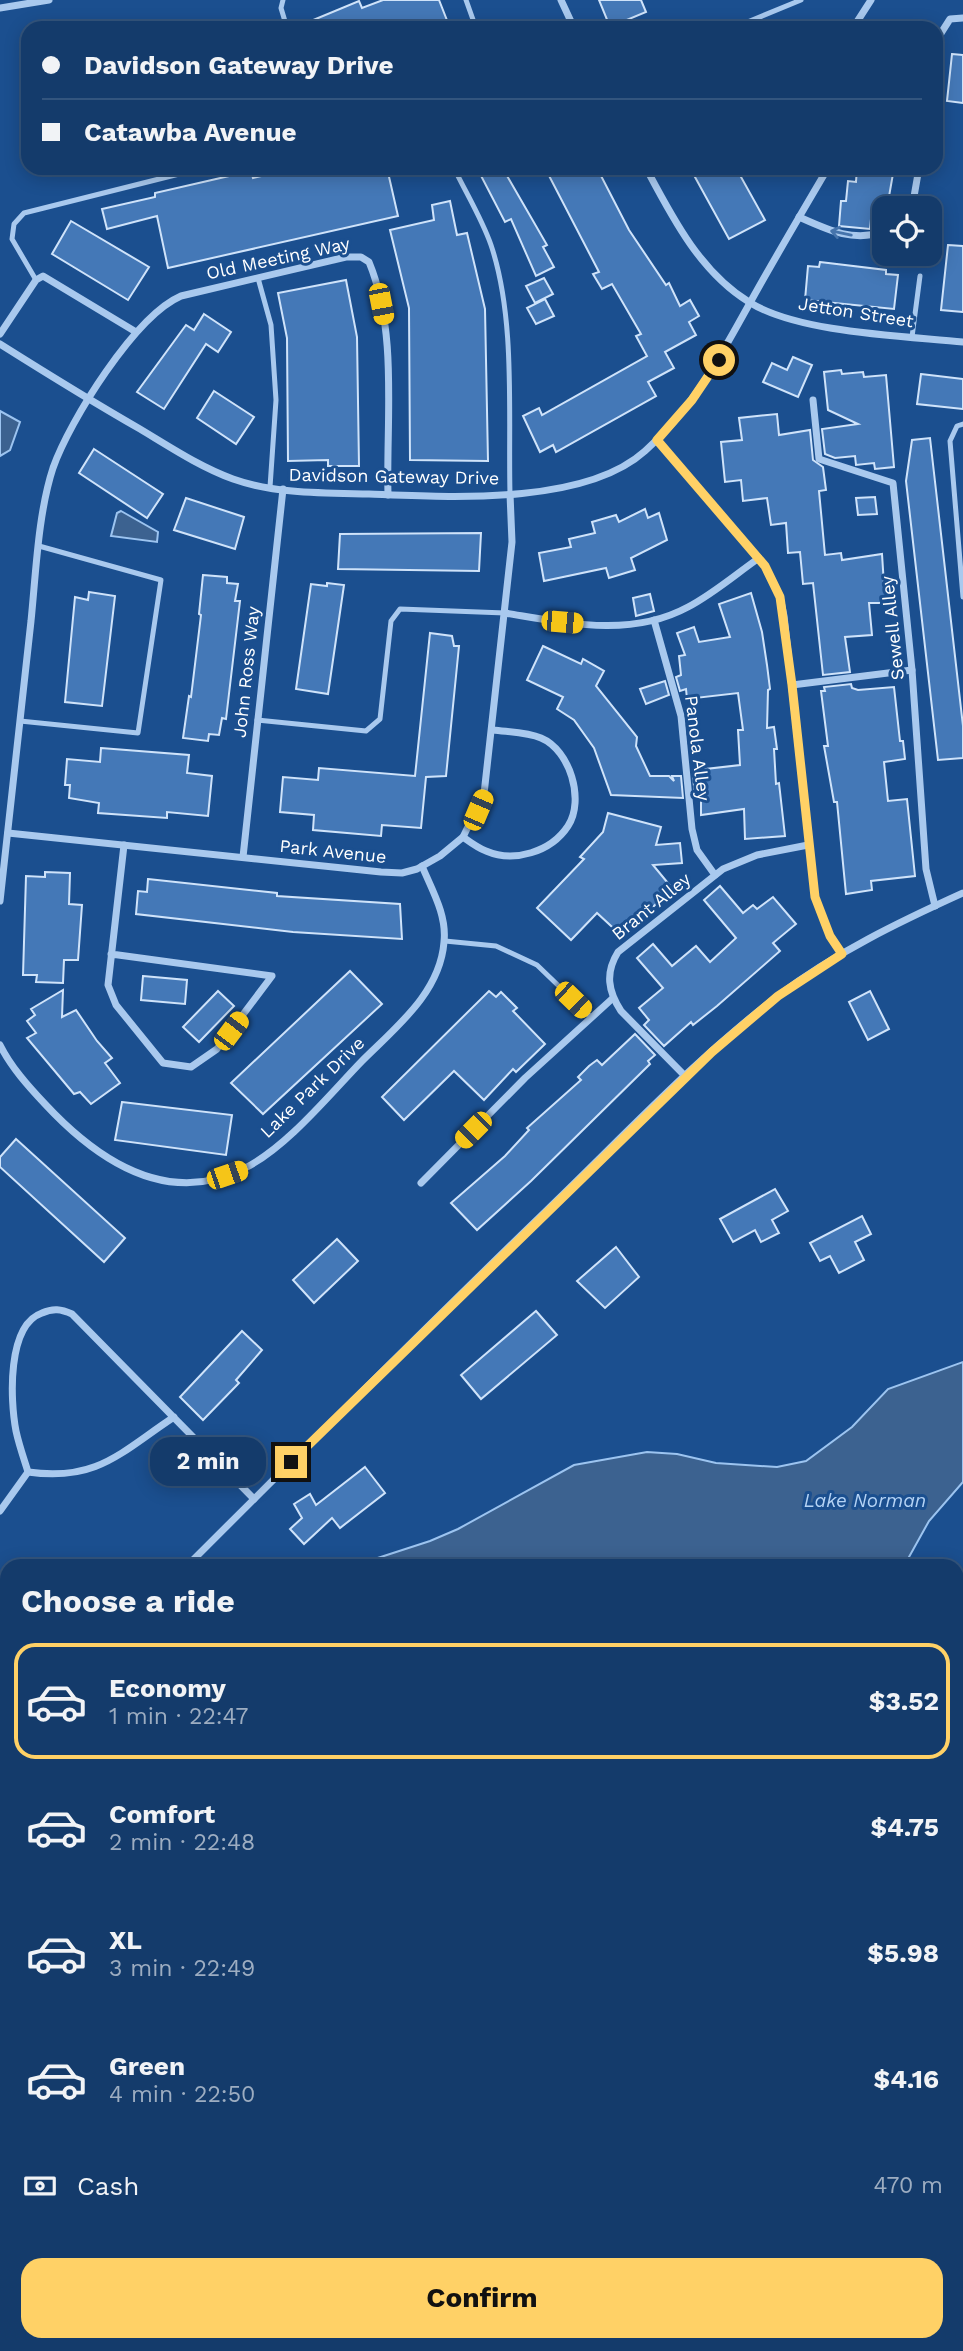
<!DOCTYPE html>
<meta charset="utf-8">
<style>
body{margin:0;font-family:"Work Sans",sans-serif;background:#1d4271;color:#f1f3f6;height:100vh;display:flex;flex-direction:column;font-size:26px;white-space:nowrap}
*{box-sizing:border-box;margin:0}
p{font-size:23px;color:#9dadc1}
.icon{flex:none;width:38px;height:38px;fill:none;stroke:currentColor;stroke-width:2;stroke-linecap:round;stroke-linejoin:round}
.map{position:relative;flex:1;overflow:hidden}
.drawer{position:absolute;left:0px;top:1559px;width:964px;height:793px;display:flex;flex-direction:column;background:#143b6b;border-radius:21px 21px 0 0;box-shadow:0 4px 18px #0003,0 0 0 2px #33557e}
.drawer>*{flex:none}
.banner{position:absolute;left:21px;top:21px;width:922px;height:154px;border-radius:21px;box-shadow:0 4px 18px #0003,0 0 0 2px #33557e;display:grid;align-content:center;height:154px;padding:0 21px;background:#143b6b}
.controls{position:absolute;left:872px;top:196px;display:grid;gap:14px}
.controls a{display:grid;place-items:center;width:70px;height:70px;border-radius:14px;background:#143b6b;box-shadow:0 4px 18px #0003,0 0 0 2px #33557e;font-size:35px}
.end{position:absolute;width:32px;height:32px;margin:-16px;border:9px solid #ffd166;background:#111;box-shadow:0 0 0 4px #111}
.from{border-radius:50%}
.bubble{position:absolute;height:49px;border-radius:21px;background:#143b6b;box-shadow:0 4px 18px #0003,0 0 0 2px #33557e;font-size:23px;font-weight:700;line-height:49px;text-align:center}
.car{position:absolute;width:21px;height:42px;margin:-21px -10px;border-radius:9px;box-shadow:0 0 5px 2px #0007;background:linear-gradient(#f5c518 24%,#345 0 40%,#f5c518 0 76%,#345 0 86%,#f5c518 0)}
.banner b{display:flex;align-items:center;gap:24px;height:66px;font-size:26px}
.banner b+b{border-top:2px solid #33557e}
.banner i{width:18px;height:18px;background:#f1f3f6}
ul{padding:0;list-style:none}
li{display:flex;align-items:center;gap:21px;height:116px;margin:0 14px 10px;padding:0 7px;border:4px solid transparent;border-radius:21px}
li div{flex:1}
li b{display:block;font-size:26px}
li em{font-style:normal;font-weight:700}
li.on{border-color:#ffd166}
li>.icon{width:63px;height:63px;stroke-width:1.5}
h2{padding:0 21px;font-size:32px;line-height:84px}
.pay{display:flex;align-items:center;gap:18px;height:77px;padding:0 21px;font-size:26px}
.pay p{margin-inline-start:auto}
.button{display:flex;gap:14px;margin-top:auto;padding:14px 21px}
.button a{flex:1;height:80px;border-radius:21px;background:#ffd166;color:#111;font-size:28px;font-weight:700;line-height:80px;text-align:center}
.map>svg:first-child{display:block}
</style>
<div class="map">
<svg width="963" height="2351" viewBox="0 0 963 2351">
<rect width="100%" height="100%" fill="#1b4f8f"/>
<!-- water -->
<g fill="#3c6290" stroke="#9cc4f0" stroke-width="2">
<path d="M0,411L20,422L10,450L0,456Z"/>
<path d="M121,511L158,532L157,542L111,536L117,513Z"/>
<path d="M963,1362V1482L929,1521L904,1566H353L430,1541L458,1529L574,1465L647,1452L677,1454L716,1463L777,1467L806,1461L852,1427L888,1389Z"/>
<path d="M7,1655V2345H254L256,2351H0V1657Z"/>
<path d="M957,1775L963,1788V1946L957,1950Z"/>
</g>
<!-- building -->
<g fill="#4478b7" stroke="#cfe3fa" stroke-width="2">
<path d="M383,0H439L450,28H294L359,1L362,8Z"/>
<path d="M599,0H641L646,12L610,27Z"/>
<path d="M952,54L963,55V103L947,101Z"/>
<path d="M296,168H387L398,216L168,268L157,216L107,229L102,209L155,197V193L251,171L253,178Z"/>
<path d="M477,168H500L504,175L506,174L547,245L543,247L554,267L536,276L511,219L505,222Z"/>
<path d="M545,168H597L629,230L666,285L669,283L680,306L690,300L699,316L689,322L696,335L665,352L674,368L648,382L656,396L556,452L553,445L540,452L523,416L539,408L542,415L647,356L636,336L641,334L612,284L602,289L593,274L599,272Z"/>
<path d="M690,168H736L765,220L729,239Z"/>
<path d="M857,168H894L887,208L878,210L877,219H871L870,229L839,226L841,201H846L848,181L856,182Z"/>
<path d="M450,201L457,235L467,233L485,309L488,461L410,460L409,308L390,230L434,220L432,205Z"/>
<path d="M71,221L149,267L128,300L52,254Z"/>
<path d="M948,245L963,246V312L941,310Z"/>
<path d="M820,262L886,270V274L898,275L894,309L805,300L808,266L819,267Z"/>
<path d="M544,278L553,294L535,303L526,286Z"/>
<path d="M346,280L357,337L359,466H328V460L288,461L287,338L278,293Z"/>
<path d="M545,299L554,316L536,324L527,308Z"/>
<path d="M204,314L231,332L218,352L206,344L164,409L137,392L186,325L194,330Z"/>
<path d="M793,357L812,365L798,397L763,382L772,363L787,370Z"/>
<path d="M841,370L842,374L863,372L864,377L886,375L894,467L875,469L874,463L856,465L855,456L835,458L825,454L822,429L858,424L828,410L824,372Z"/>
<path d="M921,374L963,379V409L917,404Z"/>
<path d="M214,391L254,417L236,444L197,418Z"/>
<path d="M777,414L779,435L810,430L813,460L823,467L826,490L819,491L825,555L841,553L842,560L882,554L884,585H888V603H869L872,635L845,637L850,672L823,675L813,583L803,584L800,552L788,553L786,523L771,525L767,498L743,501L741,480L725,482L721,442L742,440L739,418Z"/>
<path d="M930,438L963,726V758L938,760L906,481L912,440Z"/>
<path d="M94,449L163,494L147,518L79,473Z"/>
<path d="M875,497L877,514L858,515L856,498Z"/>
<path d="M186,498L244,517L235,549L174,530Z"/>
<path d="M645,509L648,518L659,513L667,540L631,558L635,570L609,578L606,568L544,581L539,553L571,547L569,539L595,533L592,522L616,515L619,522Z"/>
<path d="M481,533L479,571L338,569L340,534Z"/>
<path d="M203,575L227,577V583L238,584L235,601H240L226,719L222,718L219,735L209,734L208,741L183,738L189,696L191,697L201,615L199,614Z"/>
<path d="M327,583L344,585L328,694L296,689L311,584L327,586Z"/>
<path d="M89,592L115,596L102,706L65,702L75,597L88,600Z"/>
<path d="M751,593L762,632L767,665L770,689L768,690L767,728L774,727L777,749H774L776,784L779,783L785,836L745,839L744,809L701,815V799L695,798L693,775H697V770L740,765L738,730H743L738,693L687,699L686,689L680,691L676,677L681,675L679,656L685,655L677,633L694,627L699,642L730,637L719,604Z"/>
<path d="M650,594L654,611L636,616L633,598Z"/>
<path d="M430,633L452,636L454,646H459L446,776L426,777L421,828L382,825L381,836L313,830L314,815L280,812L283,777L318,780L319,768L415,776Z"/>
<path d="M543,646L581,664L583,659L604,671L596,686L637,737L636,746L650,776H669L674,781L672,776H681L683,798L611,795L594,748L574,720L557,709L563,697L527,680Z"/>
<path d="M665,681L669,695L646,704L640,689Z"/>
<path d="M851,684L852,688L858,690L894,687L900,741H903L905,759L884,762L888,801L907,799L915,876L871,881L872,890L846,894L837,802H834L824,746H828L821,691H825L824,687Z"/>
<path d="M101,748L189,755L187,773L212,776L208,816L167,812V818L98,813L99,803L69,798L70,785H65L67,759L100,762Z"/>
<path d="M608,813L661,827L656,845L680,843L682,863L653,865L672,888L623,937L597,913L571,940L537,908L584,859L580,857L603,832Z"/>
<path d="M45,872L70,873L69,904L82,905L78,960H64L63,983L36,982L37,975H23L26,876L45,877Z"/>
<path d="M148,879L277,893V896L400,904L402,939L293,932L136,914L138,891L147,892Z"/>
<path d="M720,886L743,913L753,905L757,909L773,897L796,924L773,943L780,951L717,1006L693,1025L691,1022L664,1046L644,1025L649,1020L639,1008L663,988L637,958L653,944L672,966L696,946L710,962L736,938L704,900Z"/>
<path d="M350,971L382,1004L263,1114L231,1083Z"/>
<path d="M143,976L187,980L185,1004L141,1000Z"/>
<path d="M63,990L62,1017L76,1010L97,1041L112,1058L105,1063L120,1083L91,1104L80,1092L74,1094L27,1038L36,1033L27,1021L35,1015L31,1009Z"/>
<path d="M218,991L234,1006L199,1042L183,1027Z"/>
<path d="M489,991L496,997L501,992L517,1008L513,1011L545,1044L516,1072L513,1069L484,1100L454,1071L404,1120L382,1097Z"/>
<path d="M870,991L889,1029L868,1040L849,1002Z"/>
<path d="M635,1034L655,1055L648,1061L650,1064L531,1181L477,1230L451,1203L505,1156L529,1130L527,1128L581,1080L578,1077L589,1066L597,1060L602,1065Z"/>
<path d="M122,1102L232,1115L226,1155L115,1140Z"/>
<path d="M16,1139L125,1238L104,1262L0,1167V1157Z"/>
<path d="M775,1189L788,1211L772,1220L779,1233L761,1242L755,1230L733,1242L720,1219Z"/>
<path d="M862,1216L871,1234L855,1242L864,1260L839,1273L830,1256L820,1261L810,1243Z"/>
<path d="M337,1239L358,1261L314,1303L293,1280Z"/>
<path d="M616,1247L639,1277L605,1308L577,1281Z"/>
<path d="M536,1311L557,1335L481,1399L461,1375Z"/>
<path d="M242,1331L262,1350L236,1380L239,1383L203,1420L180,1397Z"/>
<path d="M365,1467L385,1493L340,1528L332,1518L304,1544L290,1529L302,1518L294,1504L310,1494L316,1505Z"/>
</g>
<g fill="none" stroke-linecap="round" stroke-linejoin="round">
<!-- service -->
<g stroke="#a9c9ee" stroke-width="5">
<path d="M283,0L281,8L287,28"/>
<path d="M466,0L476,28"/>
<path d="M733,28L801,0"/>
<path d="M454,168C466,193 482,219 491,245C516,319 508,416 510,494"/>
<path d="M258,278L271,325L276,400L270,487"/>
<path d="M36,280L12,239L14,224L24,213L203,168"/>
<path d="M912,337L920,276"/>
<path d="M963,424L957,426L950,441L963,597"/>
<path d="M257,720L366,731L380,719L391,621L400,609L505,613"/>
<path d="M20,721L138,733L161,580L39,546"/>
<path d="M445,941L496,946L537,965L591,1017"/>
<path d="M957,2129L963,2130"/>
<path d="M419,2345L425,2351"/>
</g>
<!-- minor -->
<g stroke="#a9c9ee" stroke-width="7">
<path d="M561,0L574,28"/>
<path d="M0,8L49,0"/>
<path d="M853,28L871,0"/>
<path d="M936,41L950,19L963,18"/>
<path d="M646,168C672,217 700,272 749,302C798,333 904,336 963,342"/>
<path d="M912,208L919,168"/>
<path d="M799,217C828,230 852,242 884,232"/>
<path d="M0,334L36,280L43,276L136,332"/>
<path d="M0,344C46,373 93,402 140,429C170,447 200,467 233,479C275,494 325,493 369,494C447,497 584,506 645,451C693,409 721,355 751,301C776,256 802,212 828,168"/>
<path d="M813,400L819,459L893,483L912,670L926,869L935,906"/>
<path d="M657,440L765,566L780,597L784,616L815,897L830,936L842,954"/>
<path d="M505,613C566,623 631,638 688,607C713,594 736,574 759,558"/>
<path d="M654,620L681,716L692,829L697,850L715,875"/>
<path d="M792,685L912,670"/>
<path d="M8,833L381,872L402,873L417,869L440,856L463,837L484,794L512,542L510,494"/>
<path d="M463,837C470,842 478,848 486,851C514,863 551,852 568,826C585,800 570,750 541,738C527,732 508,732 493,730"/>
<path d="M243,857L283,489"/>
<path d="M0,901C11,807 21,714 31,621C36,572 38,514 53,468C70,420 135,316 181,296L346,257H361L369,262C398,332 386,420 388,495"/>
<path d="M111,954L272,976L217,1049L191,1067L163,1063L116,1005L108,985L124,845"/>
<path d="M0,1045C11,1067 28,1086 45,1104C97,1160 167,1208 245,1168C287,1147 329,1095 362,1061C396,1027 440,993 444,942C447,915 432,890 422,866"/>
<path d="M686,1077L621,1011C608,991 605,973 618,952L723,869L757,855L808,845"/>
<path d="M421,1183L525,1078L613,998"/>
<path d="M174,1417C121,1452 97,1482 28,1472C24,1459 19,1445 16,1431C10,1400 7,1325 42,1313C53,1308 61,1309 72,1314L254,1499"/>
<path d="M0,1511L28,1472"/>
<path d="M189,1564C307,1446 426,1327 546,1211C622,1138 695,1059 779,995C835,953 899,922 963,893"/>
<path d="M638,2345L639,2351"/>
<path d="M572,2351V2345"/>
</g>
</g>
<!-- one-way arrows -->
<defs><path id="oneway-shaft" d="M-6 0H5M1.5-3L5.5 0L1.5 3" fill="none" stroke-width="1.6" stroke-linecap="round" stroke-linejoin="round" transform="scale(1.75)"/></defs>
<use stroke="#4674ac" href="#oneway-shaft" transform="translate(841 233) rotate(-168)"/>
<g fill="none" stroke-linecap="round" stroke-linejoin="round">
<!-- route -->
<path stroke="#ffd166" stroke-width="9" d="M291,1462L712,1052L778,996L842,954L830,936L815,897L792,685L780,597L765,566L657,440L692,400L719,360"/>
</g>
<g text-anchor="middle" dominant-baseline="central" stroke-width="6" stroke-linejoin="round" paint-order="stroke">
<!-- street labels -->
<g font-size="18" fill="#fff" stroke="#1b4f8f">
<text transform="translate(278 258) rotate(-12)">Old Meeting Way</text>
<text transform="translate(856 312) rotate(9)">Jetton Street</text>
<text transform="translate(394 476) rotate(1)">Davidson Gateway Drive</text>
<text transform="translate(892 628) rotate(-96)">Sewell Alley</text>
<text transform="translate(246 672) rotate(-84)">John Ross Way</text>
<text transform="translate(698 748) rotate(83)">Panola Alley</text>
<text transform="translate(333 851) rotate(6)">Park Avenue</text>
<text transform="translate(651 906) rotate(-39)">Brant Alley</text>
<text transform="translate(312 1087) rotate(-44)">Lake Park Drive</text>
</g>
<!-- water labels -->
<g font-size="19" font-style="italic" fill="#b5d3f5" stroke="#1b4f8f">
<text x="865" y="1500">Lake Norman</text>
</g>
</g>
</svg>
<div class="controls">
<a><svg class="icon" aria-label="locate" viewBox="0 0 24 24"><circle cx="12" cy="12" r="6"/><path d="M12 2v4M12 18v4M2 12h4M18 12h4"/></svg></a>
</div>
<i class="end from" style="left:719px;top:360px"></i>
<i class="end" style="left:291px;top:1462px"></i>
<div class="bubble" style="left:150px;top:1437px;width:116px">2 min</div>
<i class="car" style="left:381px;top:304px;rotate:169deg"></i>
<i class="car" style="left:562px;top:622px;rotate:95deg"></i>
<i class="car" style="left:478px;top:810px;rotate:23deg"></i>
<i class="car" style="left:573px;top:1000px;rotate:134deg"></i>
<i class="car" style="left:231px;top:1031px;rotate:37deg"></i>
<i class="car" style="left:473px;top:1130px;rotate:225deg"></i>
<i class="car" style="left:227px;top:1175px;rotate:71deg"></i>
<div class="banner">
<b><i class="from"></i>Davidson Gateway Drive</b>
<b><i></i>Catawba Avenue</b>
</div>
<section class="drawer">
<h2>Choose a ride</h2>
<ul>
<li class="on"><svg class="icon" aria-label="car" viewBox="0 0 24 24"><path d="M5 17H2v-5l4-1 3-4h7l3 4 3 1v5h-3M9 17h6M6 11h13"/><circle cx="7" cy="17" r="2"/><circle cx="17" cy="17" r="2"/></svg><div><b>Economy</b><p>1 min · 22:47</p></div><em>$3.52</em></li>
<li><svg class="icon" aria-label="car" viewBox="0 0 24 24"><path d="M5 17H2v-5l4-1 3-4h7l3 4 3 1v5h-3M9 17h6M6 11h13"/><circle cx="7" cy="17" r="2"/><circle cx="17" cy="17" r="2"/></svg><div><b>Comfort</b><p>2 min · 22:48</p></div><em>$4.75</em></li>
<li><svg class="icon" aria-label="car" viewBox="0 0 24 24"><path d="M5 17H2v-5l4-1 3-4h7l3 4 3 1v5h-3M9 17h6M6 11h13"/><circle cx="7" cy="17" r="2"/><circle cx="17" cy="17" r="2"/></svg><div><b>XL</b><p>3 min · 22:49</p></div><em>$5.98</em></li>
<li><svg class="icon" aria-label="car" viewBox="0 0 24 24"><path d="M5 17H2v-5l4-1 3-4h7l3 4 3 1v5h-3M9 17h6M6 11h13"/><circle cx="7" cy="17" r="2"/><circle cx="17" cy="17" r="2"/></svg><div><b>Green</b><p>4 min · 22:50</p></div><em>$4.16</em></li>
</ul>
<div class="pay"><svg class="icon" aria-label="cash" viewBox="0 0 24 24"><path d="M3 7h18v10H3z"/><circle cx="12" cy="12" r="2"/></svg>Cash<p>470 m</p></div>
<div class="button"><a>Confirm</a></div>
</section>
</div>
